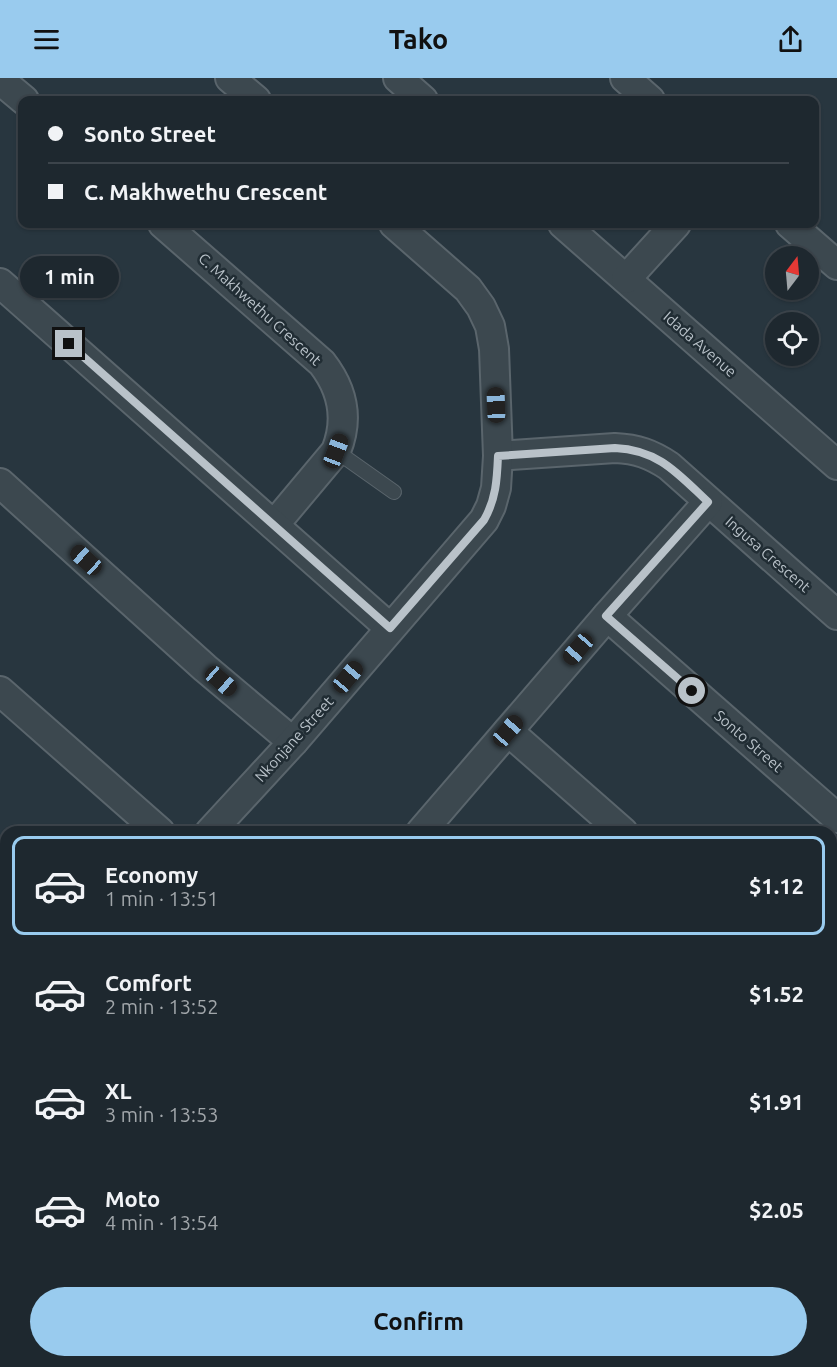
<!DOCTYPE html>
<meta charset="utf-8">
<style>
body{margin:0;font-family:Ubuntu,sans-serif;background:#263037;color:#f1f3f6;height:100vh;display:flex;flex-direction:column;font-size:22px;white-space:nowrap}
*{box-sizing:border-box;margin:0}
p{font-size:20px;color:#a1a6aa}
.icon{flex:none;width:33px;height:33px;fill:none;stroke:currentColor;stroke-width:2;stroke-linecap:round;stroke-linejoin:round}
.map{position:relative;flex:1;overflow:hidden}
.details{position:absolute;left:0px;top:748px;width:837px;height:542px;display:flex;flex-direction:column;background:#1e282f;border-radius:18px 18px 0 0;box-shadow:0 2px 4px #0004,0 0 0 2px #3c444b}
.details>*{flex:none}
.top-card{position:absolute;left:18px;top:18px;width:801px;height:132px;border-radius:12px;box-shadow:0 2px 4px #0004,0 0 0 2px #3c444b;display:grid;align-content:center;height:132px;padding:0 30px;background:#1e282f}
.needle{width:39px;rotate:16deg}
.controls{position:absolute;left:765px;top:168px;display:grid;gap:12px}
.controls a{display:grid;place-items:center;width:54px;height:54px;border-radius:50%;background:#1e282f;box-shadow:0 2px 4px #0004,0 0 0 2px #3c444b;font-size:30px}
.end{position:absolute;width:27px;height:27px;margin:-14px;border:8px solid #b9c2c9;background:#111;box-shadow:0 0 0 3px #111}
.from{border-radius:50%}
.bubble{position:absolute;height:42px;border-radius:21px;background:#1e282f;box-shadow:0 2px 4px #0004,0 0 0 2px #3c444b;font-size:20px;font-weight:600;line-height:42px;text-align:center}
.car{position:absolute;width:18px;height:36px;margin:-18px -9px;border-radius:8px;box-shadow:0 0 4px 2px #0007;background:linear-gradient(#222 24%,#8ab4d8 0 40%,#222 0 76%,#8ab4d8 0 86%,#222 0)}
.top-card b{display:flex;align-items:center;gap:21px;height:57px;font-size:22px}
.top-card b+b{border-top:2px solid #3c444b}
.top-card i{width:15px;height:15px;background:#f1f3f6}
ul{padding:10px 0 0;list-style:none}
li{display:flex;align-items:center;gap:18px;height:99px;margin:0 12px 9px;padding:0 18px;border:3px solid transparent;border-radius:12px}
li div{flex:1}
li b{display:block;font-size:22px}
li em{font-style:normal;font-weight:600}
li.current{border-color:#99cbee}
li>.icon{width:54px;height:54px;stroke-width:1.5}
.action{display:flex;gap:12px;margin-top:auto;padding:12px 30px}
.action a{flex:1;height:69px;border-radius:36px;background:#99cbee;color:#111;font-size:24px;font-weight:600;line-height:69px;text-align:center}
header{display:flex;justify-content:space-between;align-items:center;height:78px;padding:0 30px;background:#99cbee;color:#111;font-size:27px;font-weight:600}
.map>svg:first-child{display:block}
</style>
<header><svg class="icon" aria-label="menu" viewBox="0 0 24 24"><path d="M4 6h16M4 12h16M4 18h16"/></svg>Tako<svg class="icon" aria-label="share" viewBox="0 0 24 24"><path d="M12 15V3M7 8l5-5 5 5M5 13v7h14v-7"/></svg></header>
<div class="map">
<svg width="837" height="1289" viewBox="0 0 837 1289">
<rect width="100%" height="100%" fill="#28363f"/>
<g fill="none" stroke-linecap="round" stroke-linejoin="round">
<defs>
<path id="lane" d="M336,373L394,414"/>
<g id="street">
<path d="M230,0L256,22"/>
<path d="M398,0L423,22"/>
<path d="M625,0L650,22"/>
<path d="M0,2L24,22"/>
<path d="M163,146L322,285C343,312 349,341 336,373L274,447"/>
<path d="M563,146L837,387"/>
<path d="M790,146L837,187"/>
<path d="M626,201L676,146"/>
<path d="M0,205L390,550"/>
<path d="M498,378L615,370C637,371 651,376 669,388L837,537"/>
<path d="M0,405L205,590L293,664"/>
<path d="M607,538L837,740"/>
<path d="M0,613L160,754"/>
<path d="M508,653L623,754"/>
<path d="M210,754L293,664L484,442L491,428L496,410L498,378L494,271L490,248L481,229L468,211L394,146"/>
<path d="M421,754L607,538L708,424"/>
<path d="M0,831L6,836"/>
<path d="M831,938L837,944"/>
<path d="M0,1045L6,1050"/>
<path d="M0,1248L6,1253"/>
<path d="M41,1284L47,1289"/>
<path d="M271,1284L277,1289"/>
<path d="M517,1284L523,1289"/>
</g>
<g id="secondary">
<path d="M831,1246L837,1239"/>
<path d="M790,1289L795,1284"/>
</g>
</defs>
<!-- lane casing -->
<use href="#lane" stroke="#5a656c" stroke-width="16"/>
<!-- street casing -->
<use href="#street" stroke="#5a656c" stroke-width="32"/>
<!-- secondary casing -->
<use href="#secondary" stroke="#5a656c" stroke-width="36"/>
<!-- lane -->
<use href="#lane" stroke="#3c484f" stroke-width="14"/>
<!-- street -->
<use href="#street" stroke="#3c484f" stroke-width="28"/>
<!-- secondary -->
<use href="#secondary" stroke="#4b5861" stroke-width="33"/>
</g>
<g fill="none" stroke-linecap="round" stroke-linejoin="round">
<!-- route -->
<path stroke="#b9c2c9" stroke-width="8" d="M69,266L390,550L484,442C496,421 497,402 498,378L615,370C659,372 678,396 708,424L606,538L692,613"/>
</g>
<g text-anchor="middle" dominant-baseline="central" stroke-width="5" stroke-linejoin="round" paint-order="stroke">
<!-- street labels -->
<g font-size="15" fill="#b9c2c9" stroke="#212d34">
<text transform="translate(260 231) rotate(42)">C. Makhwethu Crescent</text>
<text transform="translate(700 266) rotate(41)">Idada Avenue</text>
<text transform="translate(768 476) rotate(41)">Ingusa Crescent</text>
<text transform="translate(294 661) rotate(-48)">Nkonjane Street</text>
<text transform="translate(749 663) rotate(41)">Sonto Street</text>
</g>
</g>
</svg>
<div class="controls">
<a><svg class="needle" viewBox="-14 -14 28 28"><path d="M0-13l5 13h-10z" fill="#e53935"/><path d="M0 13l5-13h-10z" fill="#a1a6aa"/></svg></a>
<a><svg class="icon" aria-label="locate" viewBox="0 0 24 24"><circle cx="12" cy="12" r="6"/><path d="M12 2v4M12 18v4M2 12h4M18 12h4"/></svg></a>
</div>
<i class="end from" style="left:692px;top:613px"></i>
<i class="end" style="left:69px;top:266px"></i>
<div class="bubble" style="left:20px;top:178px;width:99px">1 min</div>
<i class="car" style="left:496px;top:327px;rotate:358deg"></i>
<i class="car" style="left:336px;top:373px;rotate:21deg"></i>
<i class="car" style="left:86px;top:482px;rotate:312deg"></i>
<i class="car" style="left:578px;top:571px;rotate:221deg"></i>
<i class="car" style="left:348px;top:599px;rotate:40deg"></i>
<i class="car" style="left:221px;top:603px;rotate:131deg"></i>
<i class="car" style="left:508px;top:653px;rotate:41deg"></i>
<div class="top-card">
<b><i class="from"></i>Sonto Street</b>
<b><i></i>C. Makhwethu Crescent</b>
</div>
<section class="details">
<ul>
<li class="current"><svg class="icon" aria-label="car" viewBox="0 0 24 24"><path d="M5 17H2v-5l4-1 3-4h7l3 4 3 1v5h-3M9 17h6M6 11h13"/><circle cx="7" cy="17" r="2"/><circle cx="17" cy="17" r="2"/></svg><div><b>Economy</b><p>1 min · 13:51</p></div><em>$1.12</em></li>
<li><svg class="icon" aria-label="car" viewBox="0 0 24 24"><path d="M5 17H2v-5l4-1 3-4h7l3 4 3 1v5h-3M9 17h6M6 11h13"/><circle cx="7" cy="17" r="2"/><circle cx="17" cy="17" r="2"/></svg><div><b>Comfort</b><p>2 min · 13:52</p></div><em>$1.52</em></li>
<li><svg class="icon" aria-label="car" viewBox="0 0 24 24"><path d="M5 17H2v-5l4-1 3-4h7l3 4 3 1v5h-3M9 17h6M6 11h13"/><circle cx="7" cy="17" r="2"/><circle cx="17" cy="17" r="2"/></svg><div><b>XL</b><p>3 min · 13:53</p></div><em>$1.91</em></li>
<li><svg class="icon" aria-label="car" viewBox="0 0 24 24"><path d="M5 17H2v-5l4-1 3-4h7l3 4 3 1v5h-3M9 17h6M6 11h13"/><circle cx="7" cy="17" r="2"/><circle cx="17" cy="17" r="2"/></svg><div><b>Moto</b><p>4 min · 13:54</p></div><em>$2.05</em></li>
</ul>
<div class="action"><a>Confirm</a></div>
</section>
</div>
